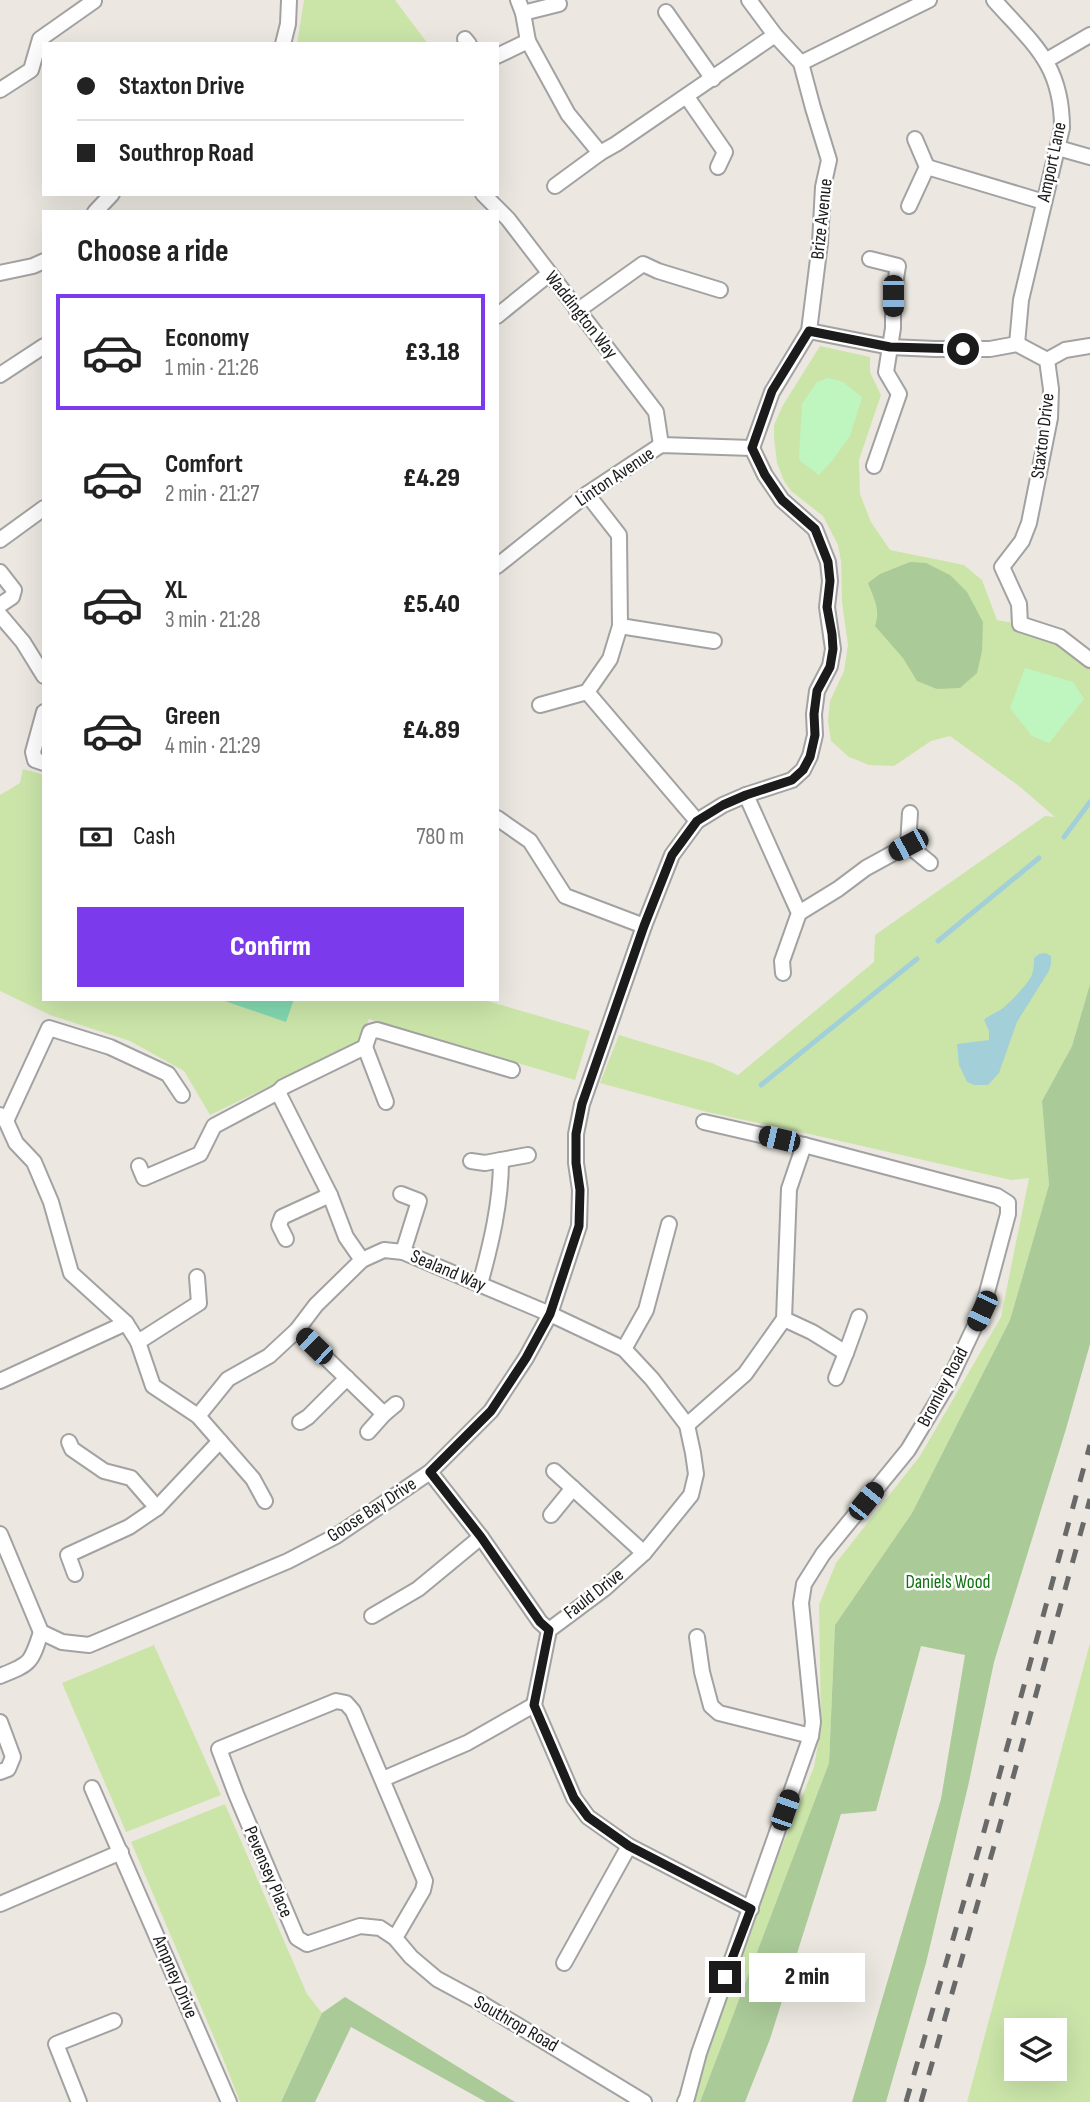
<!DOCTYPE html>
<meta charset="utf-8">
<style>
body{margin:0;font-family:"Sofia Sans Condensed",sans-serif;background:#f6f6f6;color:#222;height:100vh;display:flex;flex-direction:column;font-size:26px;white-space:nowrap}
*{box-sizing:border-box;margin:0}
p{font-size:23px;color:#767676}
.icon{flex:none;width:38px;height:38px;fill:none;stroke:currentColor;stroke-width:2;stroke-linecap:round;stroke-linejoin:round}
.map{position:relative;flex:1;overflow:hidden}
.details{position:absolute;left:42px;top:210px;width:457px;height:791px;display:flex;flex-direction:column;background:#fff;border-radius:0px;box-shadow:0 7px 28px #0002}
.details>*{flex:none}
.banner{position:absolute;left:42px;top:42px;width:457px;height:154px;border-radius:0px;box-shadow:0 7px 28px #0002;display:grid;align-content:center;height:154px;padding:0 35px;background:#fff}
.tools{position:absolute;left:1004px;top:2018px;display:grid;gap:14px}
.tools a{display:grid;place-items:center;width:63px;height:63px;border-radius:0px;background:#fff;box-shadow:0 7px 28px #0002;font-size:35px}
.end{position:absolute;width:32px;height:32px;margin:-16px;border:9px solid #1b1b1b;background:#fff;box-shadow:0 0 0 4px #fff}
.from{border-radius:50%}
.bubble{position:absolute;height:49px;border-radius:0px;background:#fff;box-shadow:0 7px 28px #0002;font-size:23px;font-weight:800;line-height:49px;text-align:center}
.car{position:absolute;width:21px;height:42px;margin:-21px -10px;border-radius:9px;box-shadow:0 0 5px 2px #0007;background:linear-gradient(#222 24%,#8ab4d8 0 40%,#222 0 76%,#8ab4d8 0 86%,#222 0)}
.banner b{display:flex;align-items:center;gap:24px;height:66px;font-size:26px}
.banner b+b{border-top:2px solid #e0e0e0}
.banner i{width:18px;height:18px;background:#222}
ul{padding:0;list-style:none}
li{display:flex;align-items:center;gap:21px;height:116px;margin:0 14px 10px;padding:0 21px;border:4px solid transparent;border-radius:0px}
li div{flex:1}
li b{display:block;font-size:26px}
li em{font-style:normal;font-weight:800}
li.current{border-color:#7c3aed}
li>.icon{width:63px;height:63px;stroke-width:1.5}
h2{padding:0 35px;font-size:32px;line-height:84px}
.pay{display:flex;align-items:center;gap:18px;height:77px;padding:0 35px;font-size:26px}
.pay p{margin-inline-start:auto}
.cta{display:flex;gap:14px;margin-top:auto;padding:14px 35px}
.cta a{flex:1;height:80px;border-radius:0px;background:#7c3aed;color:#fff;font-size:28px;font-weight:800;line-height:80px;text-align:center}
.map>svg:first-child{display:block}
</style>
<div class="map">
<svg width="1090" height="2102" viewBox="0 0 1090 2102">
<rect width="100%" height="100%" fill="#ece8e1"/>
<!-- grass -->
<g fill="#cbe5a9" fill-rule="evenodd">
<path d="M304,0H395L428,44H297Z"/>
<path d="M820,346L870,357V372L881,395L859,460L860,494L871,522L890,550L964,565L982,580L997,620L1020,624L1060,637L1090,663V984L1072,1046L1042,1101L1049,1185L1010,1320L912,1513L835,1625L829,1763L700,2102H690L703,2051L755,1913L814,1767L821,1726L819,1605L836,1563L920,1456L1001,1317L1029,1178L1011,1180L805,1133L707,1112L600,1083L619,1035L712,1063L738,1075L874,962L875,935L1045,816L1055,817L1019,786L950,736L931,741L894,766L869,765L849,757L831,741L828,721L830,701L844,671L848,645L842,602L841,561L838,545L823,516L791,491L784,481L777,463L774,438V425L783,405Z"/>
<path d="M23,769L44,775V999H481L590,1031L575,1080L369,1019L359,1043L210,1115L184,1071L130,1041L50,1015L0,991V795L20,783Z"/>
<path d="M1090,1643V2102H967ZM1017,2030H1055V2068H1017Z"/>
<path d="M154,1645L221,1795L126,1832L62,1683Z"/>
<path d="M225,1804L307,1994L322,2013L281,2102H240L224,2061L131,1842Z"/>
</g>
<!-- forest -->
<g fill="#aaca98">
<path d="M910,562L926,563L950,575L967,592L983,622L982,651L977,673L960,688L937,689L917,681L903,658L875,626C881,610 874,599 868,583L880,574Z"/>
<path d="M1090,984V1344L1066,1429L994,1662L969,1782L926,1963L886,2102H852L941,1799L965,1655L921,1646L876,1811L841,1814L770,2039L745,2102H700L829,1763L835,1625L912,1513L1010,1320L1049,1185L1042,1101L1072,1046Z"/>
<path d="M345,1997L515,2102H486L351,2027L315,2102H281L322,2013Z"/>
</g>
<!-- park -->
<g fill="#bff6bf">
<path d="M828,378L843,382L862,397L850,436L832,461L819,475L799,460L802,404L817,382Z"/>
<path d="M1025,668L1073,682L1084,699L1049,743L1032,736L1010,708Z"/>
</g>
<!-- pitch -->
<path fill="#82d8b0" d="M219,999H294L286,1022Z"/>
<!-- water -->
<path fill="#a3d0d8" d="M1046,953L1051,956V964L1049,971L1017,1022L999,1073L988,1085H974L967,1082L959,1065L957,1044L989,1040V1031L984,1020C990,1014 997,1013 1003,1008C1009,1003 1031,981 1032,974C1034,969 1034,963 1034,958L1039,954Z"/>
<g fill="none" stroke-linecap="round" stroke-linejoin="round">
<!-- stream -->
<g stroke="#a3d0d8" stroke-width="5">
<path d="M1064,837L1090,802"/>
<path d="M938,941L1039,858"/>
<path d="M761,1085L917,959"/>
</g>
<defs>
<g id="minor">
<path d="M518,0L523,13L559,4"/>
<path d="M749,0L775,35L801,63L813,108L829,160L823,187L820,243L809,331L772,392L752,448"/>
<path d="M994,0C1033,44 1062,64 1062,128L1021,300L1017,344"/>
<path d="M666,12L713,79"/>
<path d="M523,13L528,41L568,114L600,153"/>
<path d="M465,39L469,44"/>
<path d="M283,44L288,24L289,0"/>
<path d="M497,56L528,41"/>
<path d="M1047,60L1090,35"/>
<path d="M801,63L929,0"/>
<path d="M0,90L31,70L40,39L94,1L93,0"/>
<path d="M687,97L725,152L718,167"/>
<path d="M1058,148L1090,157"/>
<path d="M927,167L1044,202"/>
<path d="M555,186L600,153L616,144L775,35"/>
<path d="M483,194L508,219L656,412L661,445"/>
<path d="M909,206L927,167L915,139"/>
<path d="M95,212L112,194"/>
<path d="M870,259L898,266L893,296V328L886,372L899,394L874,466"/>
<path d="M0,273L33,266L44,261"/>
<path d="M577,311L643,264L658,271L720,290"/>
<path d="M497,316L549,274"/>
<path d="M809,331L890,347L935,349H990L1017,344L1047,360L1051,389L1050,418L1029,523L1022,541L1002,567L1019,604L1020,624L1060,637L1090,660"/>
<path d="M1047,360L1065,350L1090,346"/>
<path d="M0,375L44,346"/>
<path d="M587,494L619,535L620,626L610,659L587,692"/>
<path d="M0,540L44,508"/>
<path d="M497,566L587,494L661,445L752,448"/>
<path d="M0,572L14,590L12,597L0,605"/>
<path d="M0,615L23,642L44,676"/>
<path d="M620,626L714,641"/>
<path d="M540,705L587,692L697,821"/>
<path d="M44,712L33,752L35,760L44,763"/>
<path d="M746,795L799,913L782,961L783,973"/>
<path d="M497,818L530,841L565,896L644,926"/>
<path d="M908,845L930,863"/>
<path d="M799,913L838,889L866,868L908,845L910,813"/>
<path d="M365,1047L370,1032L377,1030L512,1070"/>
<path d="M278,1092L283,1087L365,1047L386,1102"/>
<path d="M0,1115L6,1121L16,1143L34,1162L51,1202L71,1273L126,1323L138,1342L153,1386L198,1416L253,1479L265,1501"/>
<path d="M6,1121L49,1028L110,1047L168,1074L182,1095"/>
<path d="M501,1160L528,1155"/>
<path d="M471,1161L485,1163L501,1160C501,1203 491,1244 480,1284"/>
<path d="M139,1166L144,1178L200,1154L214,1126L278,1092L330,1195L346,1237L362,1260"/>
<path d="M401,1194L419,1201L403,1252"/>
<path d="M286,1239L279,1225L282,1217L330,1195"/>
<path d="M784,1319L812,1332L846,1353L859,1317"/>
<path d="M297,1330L384,1414L396,1404"/>
<path d="M138,1342L199,1303L197,1277"/>
<path d="M624,1349L646,1310L669,1224"/>
<path d="M836,1378L846,1353"/>
<path d="M0,1381L126,1323"/>
<path d="M198,1416L228,1379L269,1356L297,1330L316,1305L362,1260L384,1250L403,1252L550,1314L624,1349L652,1379L687,1425L693,1453L696,1474L691,1495L644,1553L604,1589L549,1630L534,1705L574,1798L588,1817L629,1846L751,1909"/>
<path d="M300,1422L308,1417L347,1378"/>
<path d="M687,1425L745,1374L784,1319L789,1189L804,1145L704,1122"/>
<path d="M368,1432L384,1414"/>
<path d="M69,1442L72,1449L104,1471L131,1478L157,1508L220,1441"/>
<path d="M554,1471L644,1553"/>
<path d="M430,1472L481,1537L540,1622L549,1630"/>
<path d="M551,1515L573,1488"/>
<path d="M0,1534L41,1632L62,1642L89,1645L288,1561L336,1536L430,1472L491,1411L526,1358L550,1314L579,1226L580,1190L576,1163V1134L582,1104L644,926L672,855L697,821L723,805L746,795L792,780L803,770L810,756L815,735L814,714L817,691L830,666L833,649L827,607L830,581L828,562L815,529L782,500L765,475L752,448"/>
<path d="M75,1574L68,1555L129,1527L157,1508"/>
<path d="M372,1616L418,1589L481,1537"/>
<path d="M697,1637L702,1672L711,1706L719,1713L811,1736"/>
<path d="M0,1676C30,1664 31,1664 41,1632"/>
<path d="M0,1722L13,1757L8,1769L0,1772"/>
<path d="M383,1779L467,1743L534,1705"/>
<path d="M92,1788L229,2102"/>
<path d="M0,1904L121,1852"/>
<path d="M395,1938L423,1890L425,1881L353,1711L346,1703L336,1701L219,1749L236,1794L297,1938L307,1944L360,1926L380,1928L395,1938L411,1957L437,1979L476,2000L644,2102"/>
<path d="M564,1963L629,1846"/>
<path d="M79,2102L56,2044L114,2021"/>
<path d="M685,2102L687,2098L699,2053L811,1736L813,1722L801,1603L804,1584L823,1554L908,1450L947,1385L982,1311L1008,1214V1203L997,1196L804,1145"/>
</g>
</defs>
<!-- minor casing -->
<use href="#minor" stroke="#a2a2a2" stroke-width="18"/>
<!-- minor -->
<use href="#minor" stroke="#fff" stroke-width="14"/>
<!-- rail -->
<g stroke="#696969" stroke-width="5" stroke-dasharray="14 14" stroke-linecap="butt">
<path d="M906,2102L983,1835L1090,1445"/>
<path d="M921,2102L996,1839L1090,1499"/>
</g>
</g>
<g fill="none" stroke-linecap="round" stroke-linejoin="round">
<!-- route -->
<path stroke="#1b1b1b" stroke-width="9" d="M725,1977L751,1909L629,1846L588,1817L574,1798L534,1705L549,1630L540,1622L481,1537L430,1472L491,1411L526,1358L550,1314L579,1226L580,1190L576,1163V1134L582,1104L644,926L672,855L697,821L723,805L746,795L792,780L803,770L810,757L815,735L814,714L817,691L830,667L833,649L832,634L827,607L830,581L828,562L815,529L782,500L765,475L752,448L772,391L809,331L890,347L963,349"/>
</g>
<g text-anchor="middle" dominant-baseline="central" stroke-width="5" stroke-linejoin="round" paint-order="stroke">
<!-- street labels -->
<g font-size="19" fill="#1b1b1b" stroke="#fff">
<text transform="translate(1052 162) rotate(-78)">Amport Lane</text>
<text transform="translate(822 219) rotate(-84)">Brize Avenue</text>
<text transform="translate(581 315) rotate(52)">Waddington Way</text>
<text transform="translate(1043 436) rotate(-83)">Staxton Drive</text>
<text transform="translate(615 477) rotate(-34)">Linton Avenue</text>
<text transform="translate(448 1271) rotate(23)">Sealand Way</text>
<text transform="translate(943 1387) rotate(-62)">Bromley Road</text>
<text transform="translate(372 1510) rotate(-33)">Goose Bay Drive</text>
<text transform="translate(594 1594) rotate(-38)">Fauld Drive</text>
<text transform="translate(268 1872) rotate(67)">Pevensey Place</text>
<text transform="translate(175 1977) rotate(67)">Ampney Drive</text>
<text transform="translate(516 2024) rotate(30)">Southrop Road</text>
</g>
<!-- park labels -->
<g font-size="19" fill="#117211" stroke="#fff">
<text x="948" y="1582">Daniels Wood</text>
</g>
</g>
</svg>
<div class="tools">
<a><svg class="icon" aria-label="layers" viewBox="0 0 24 24"><path d="M12 4l9 5-9 5-9-5zM3 14l9 5 9-5"/></svg></a>
</div>
<i class="end from" style="left:963px;top:349px"></i>
<i class="end" style="left:725px;top:1977px"></i>
<div class="bubble" style="left:749px;top:1953px;width:116px">2 min</div>
<i class="car" style="left:893px;top:296px;rotate:180deg"></i>
<i class="car" style="left:908px;top:845px;rotate:242deg"></i>
<i class="car" style="left:779px;top:1139px;rotate:283deg"></i>
<i class="car" style="left:982px;top:1311px;rotate:205deg"></i>
<i class="car" style="left:314px;top:1346px;rotate:314deg"></i>
<i class="car" style="left:866px;top:1501px;rotate:39deg"></i>
<i class="car" style="left:785px;top:1810px;rotate:19deg"></i>
<div class="banner">
<b><i class="from"></i>Staxton Drive</b>
<b><i></i>Southrop Road</b>
</div>
<section class="details">
<h2>Choose a ride</h2>
<ul>
<li class="current"><svg class="icon" aria-label="car" viewBox="0 0 24 24"><path d="M5 17H2v-5l4-1 3-4h7l3 4 3 1v5h-3M9 17h6M6 11h13"/><circle cx="7" cy="17" r="2"/><circle cx="17" cy="17" r="2"/></svg><div><b>Economy</b><p>1 min · 21:26</p></div><em>£3.18</em></li>
<li><svg class="icon" aria-label="car" viewBox="0 0 24 24"><path d="M5 17H2v-5l4-1 3-4h7l3 4 3 1v5h-3M9 17h6M6 11h13"/><circle cx="7" cy="17" r="2"/><circle cx="17" cy="17" r="2"/></svg><div><b>Comfort</b><p>2 min · 21:27</p></div><em>£4.29</em></li>
<li><svg class="icon" aria-label="car" viewBox="0 0 24 24"><path d="M5 17H2v-5l4-1 3-4h7l3 4 3 1v5h-3M9 17h6M6 11h13"/><circle cx="7" cy="17" r="2"/><circle cx="17" cy="17" r="2"/></svg><div><b>XL</b><p>3 min · 21:28</p></div><em>£5.40</em></li>
<li><svg class="icon" aria-label="car" viewBox="0 0 24 24"><path d="M5 17H2v-5l4-1 3-4h7l3 4 3 1v5h-3M9 17h6M6 11h13"/><circle cx="7" cy="17" r="2"/><circle cx="17" cy="17" r="2"/></svg><div><b>Green</b><p>4 min · 21:29</p></div><em>£4.89</em></li>
</ul>
<div class="pay"><svg class="icon" aria-label="cash" viewBox="0 0 24 24"><path d="M3 7h18v10H3z"/><circle cx="12" cy="12" r="2"/></svg>Cash<p>780 m</p></div>
<div class="cta"><a>Confirm</a></div>
</section>
</div>
